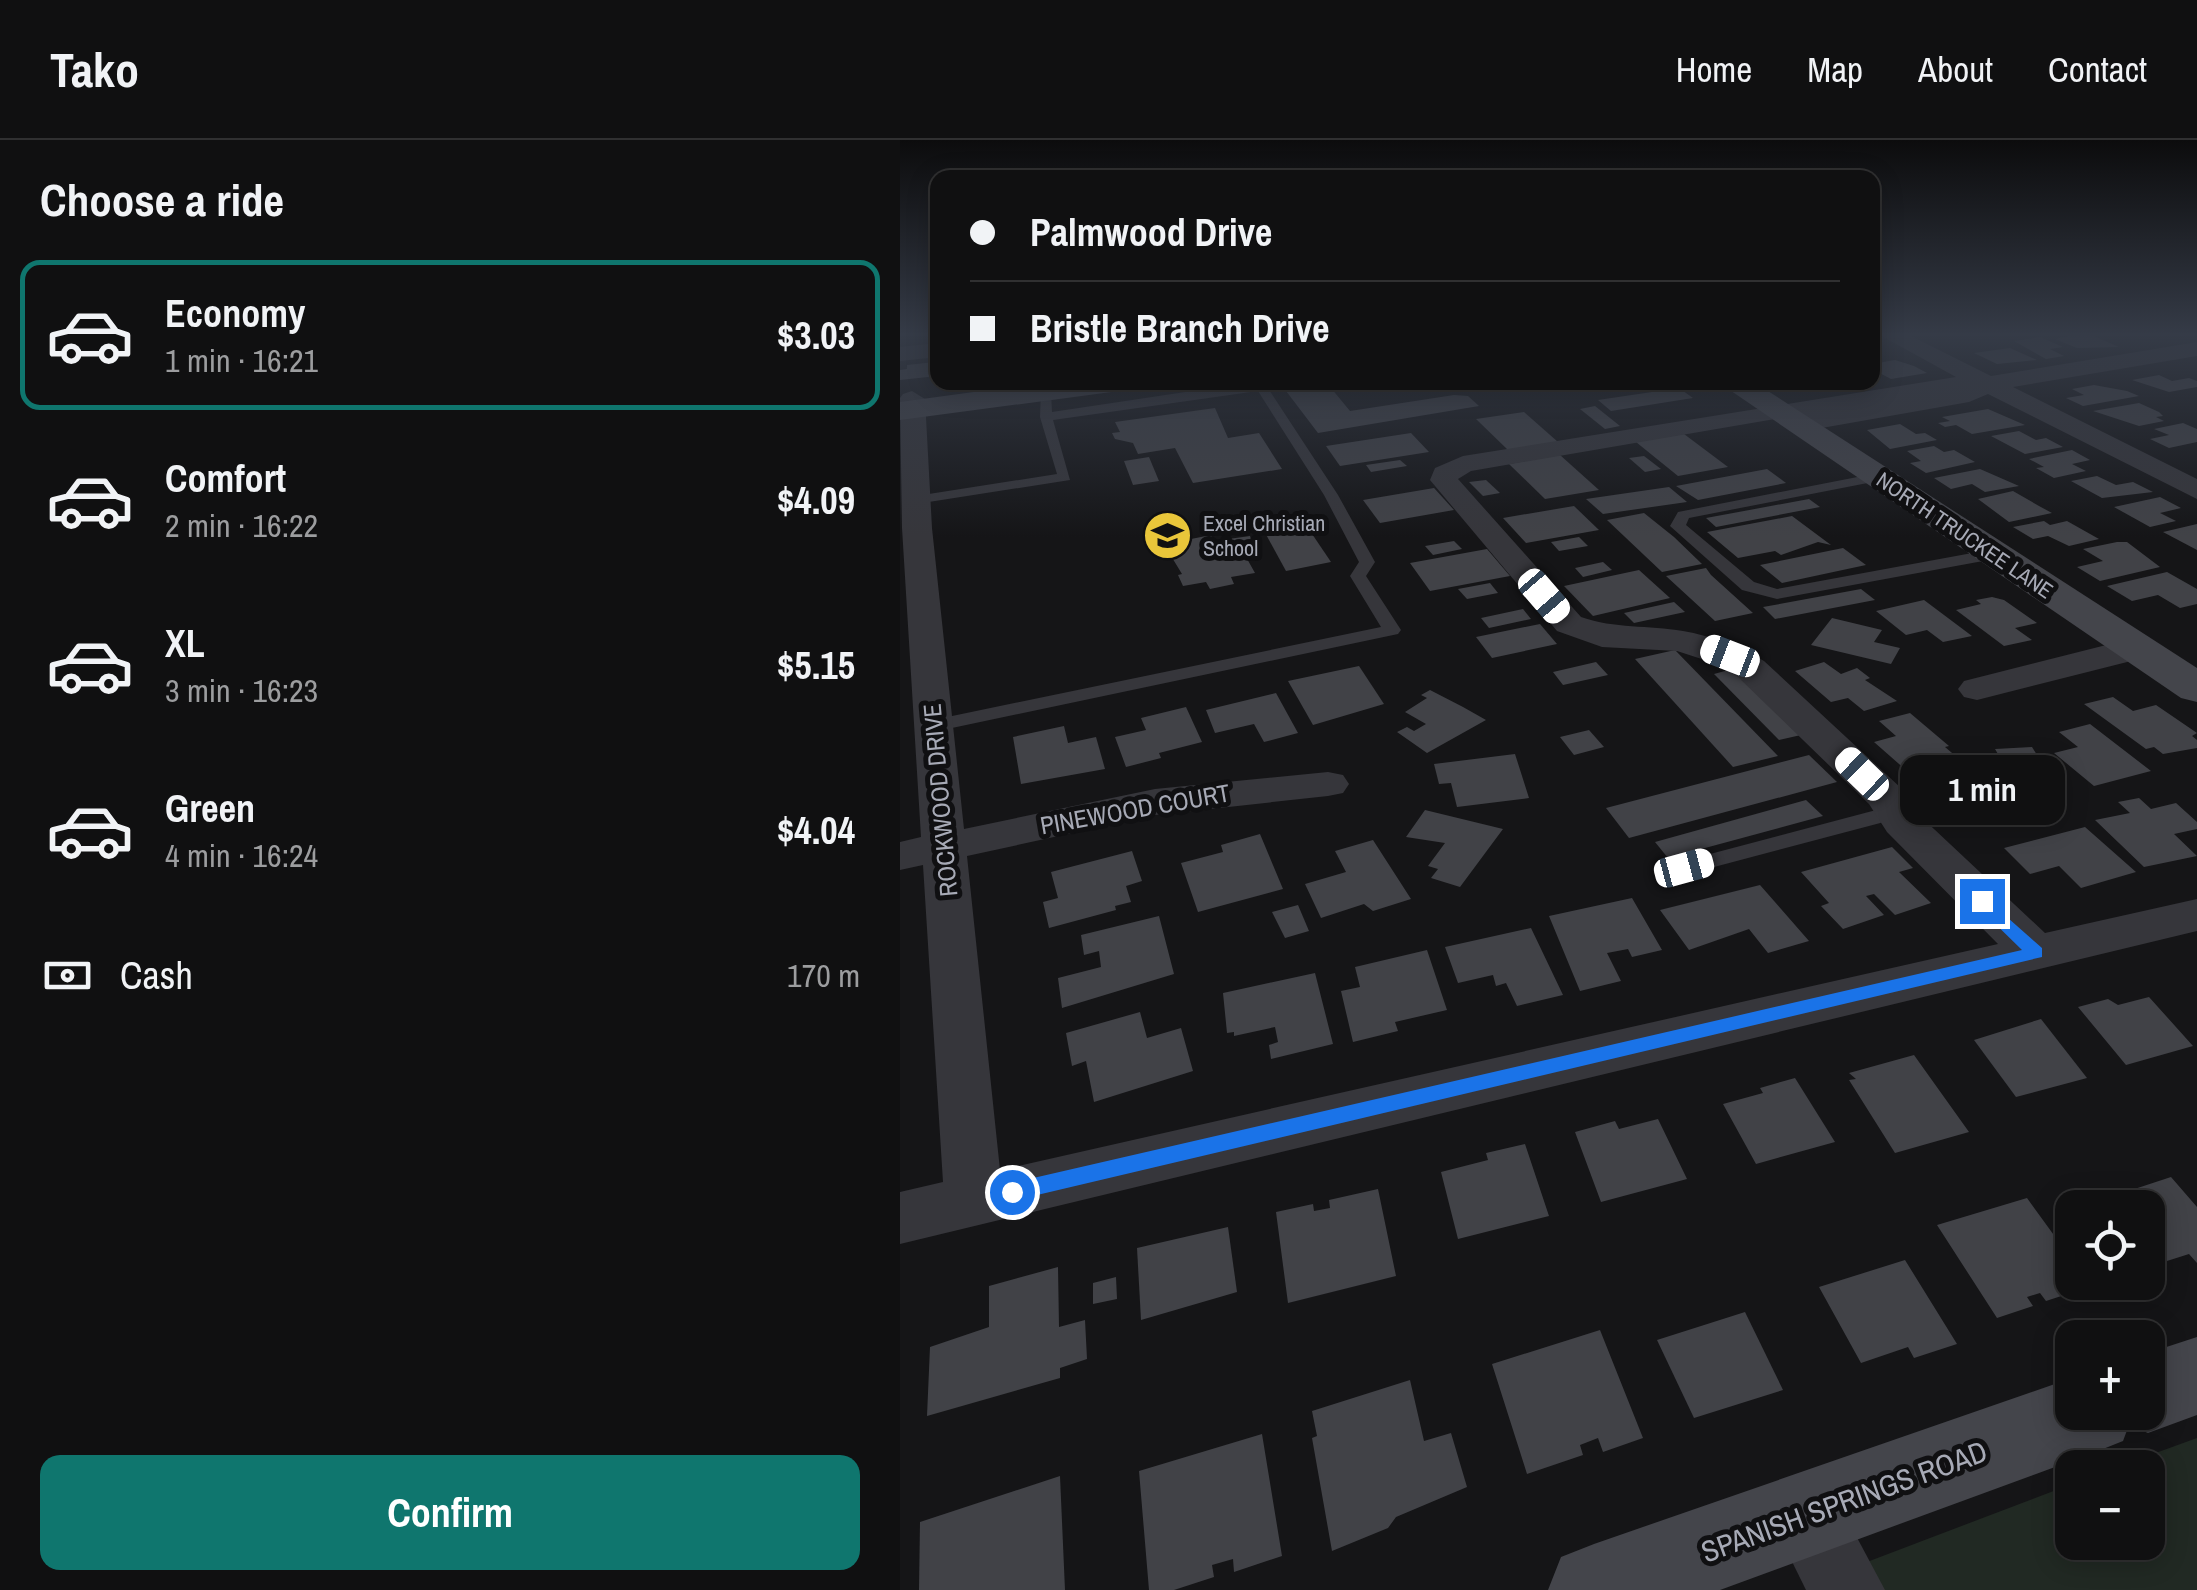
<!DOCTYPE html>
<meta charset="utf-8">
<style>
body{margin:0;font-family:"Archivo Narrow",sans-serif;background:#19191a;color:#f1f3f6;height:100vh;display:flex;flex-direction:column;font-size:38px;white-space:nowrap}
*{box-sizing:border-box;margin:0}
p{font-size:32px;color:#9c9d9f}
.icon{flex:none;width:55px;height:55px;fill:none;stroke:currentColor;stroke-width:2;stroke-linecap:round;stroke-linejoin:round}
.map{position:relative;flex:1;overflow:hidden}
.panel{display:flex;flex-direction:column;background:#101011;width:900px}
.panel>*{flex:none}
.banner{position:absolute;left:30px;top:30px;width:950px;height:220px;border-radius:20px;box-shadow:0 5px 25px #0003,0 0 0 2px #303031;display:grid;align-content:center;height:220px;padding:0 40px;background:#101011}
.tools{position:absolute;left:1155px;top:1050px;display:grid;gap:20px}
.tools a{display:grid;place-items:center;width:110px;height:110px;border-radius:20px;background:#101011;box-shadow:0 5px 25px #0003,0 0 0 2px #303031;font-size:50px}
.end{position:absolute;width:45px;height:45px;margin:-22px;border:12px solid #1a73e8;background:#fff;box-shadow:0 0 0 5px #fff}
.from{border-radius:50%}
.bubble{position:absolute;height:70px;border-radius:20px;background:#101011;box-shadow:0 5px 25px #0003,0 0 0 2px #303031;font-size:32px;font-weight:700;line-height:70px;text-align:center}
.car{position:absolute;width:30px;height:60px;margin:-30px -15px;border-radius:12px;box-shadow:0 0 8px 2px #0007;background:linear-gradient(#fff 24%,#345 0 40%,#fff 0 76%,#345 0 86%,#fff 0)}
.banner b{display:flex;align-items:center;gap:35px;height:95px;font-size:38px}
.banner b+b{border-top:2px solid #303031}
.banner i{width:25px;height:25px;background:#f1f3f6}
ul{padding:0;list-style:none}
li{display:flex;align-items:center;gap:30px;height:150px;margin:0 20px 15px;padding:0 20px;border:5px solid transparent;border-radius:20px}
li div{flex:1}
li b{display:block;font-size:38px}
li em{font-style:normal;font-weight:700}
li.active{border-color:#0f766e}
li>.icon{width:90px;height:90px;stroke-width:1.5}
h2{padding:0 40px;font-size:45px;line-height:120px}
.pay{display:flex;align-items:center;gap:25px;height:110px;padding:0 40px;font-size:38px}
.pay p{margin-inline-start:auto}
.primary-button{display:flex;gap:20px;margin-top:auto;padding:20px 40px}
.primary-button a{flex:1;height:115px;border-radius:20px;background:#0f766e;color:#fff;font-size:40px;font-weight:700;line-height:115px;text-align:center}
header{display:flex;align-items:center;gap:60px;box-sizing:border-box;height:140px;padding:0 50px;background:#101011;border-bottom:2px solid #303031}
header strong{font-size:48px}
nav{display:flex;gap:55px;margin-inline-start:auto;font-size:35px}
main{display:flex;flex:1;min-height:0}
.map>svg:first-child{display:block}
</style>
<header>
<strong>Tako</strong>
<nav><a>Home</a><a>Map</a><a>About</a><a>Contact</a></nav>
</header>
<main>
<section class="panel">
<h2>Choose a ride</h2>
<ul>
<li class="active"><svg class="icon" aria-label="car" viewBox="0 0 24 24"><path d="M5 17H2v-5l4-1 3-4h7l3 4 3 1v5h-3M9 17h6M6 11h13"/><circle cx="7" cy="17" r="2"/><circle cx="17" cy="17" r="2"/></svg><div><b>Economy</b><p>1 min · 16:21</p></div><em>$3.03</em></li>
<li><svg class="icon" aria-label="car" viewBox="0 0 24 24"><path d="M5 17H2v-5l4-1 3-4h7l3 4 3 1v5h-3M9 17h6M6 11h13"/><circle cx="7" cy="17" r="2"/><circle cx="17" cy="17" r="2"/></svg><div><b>Comfort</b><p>2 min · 16:22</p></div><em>$4.09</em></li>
<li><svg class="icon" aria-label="car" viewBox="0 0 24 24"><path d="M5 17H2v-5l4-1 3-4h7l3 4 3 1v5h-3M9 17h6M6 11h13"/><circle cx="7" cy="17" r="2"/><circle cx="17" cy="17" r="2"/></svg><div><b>XL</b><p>3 min · 16:23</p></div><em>$5.15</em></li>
<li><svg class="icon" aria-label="car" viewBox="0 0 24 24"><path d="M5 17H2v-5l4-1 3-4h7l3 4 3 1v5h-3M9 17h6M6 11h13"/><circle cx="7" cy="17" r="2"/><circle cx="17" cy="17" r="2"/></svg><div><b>Green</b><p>4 min · 16:24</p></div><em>$4.04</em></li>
</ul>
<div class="pay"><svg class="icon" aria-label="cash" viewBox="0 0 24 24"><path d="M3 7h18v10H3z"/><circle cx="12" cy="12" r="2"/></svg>Cash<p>170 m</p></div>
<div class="primary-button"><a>Confirm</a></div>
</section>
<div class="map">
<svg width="1297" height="1450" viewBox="0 0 1297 1450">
<rect width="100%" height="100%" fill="#151517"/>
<!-- green -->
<path fill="#212923" d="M1297,1298V1450H947L938,1433L1172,1344V1402H1248V1328L1217,1327Z"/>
<!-- building -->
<g fill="#414247">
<path d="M1165,194H1189L1219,207L1177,208L1155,199L1170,196Z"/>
<path d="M1140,197L1163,207L1150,209L1164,216L1146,219L1114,201Z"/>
<path d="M1110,208L1137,220L1097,224L1074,213Z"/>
<path d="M995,220L1014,226L1027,233L991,239L972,229V224Z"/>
<path d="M35,222L37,236L0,240V230L7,229V225Z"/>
<path d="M1259,235L1272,241L1289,238L1297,241V247L1269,252L1232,240Z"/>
<path d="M372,242H426L450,271L554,255L568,256L579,266L418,293L383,247L376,248Z"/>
<path d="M1194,245L1227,251L1239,256L1183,266L1166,258L1184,255L1172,249Z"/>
<path d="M779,248L793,258L711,271L698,260Z"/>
<path d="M1239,263L1259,272L1263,276L1256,277L1264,281L1239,286L1193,271Z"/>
<path d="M695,266L720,286L705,289L680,269Z"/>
<path d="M315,268L328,298L359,293L382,329L293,343L275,308L238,314L233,303L215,299L212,293L220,292L215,282Z"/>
<path d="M1088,269L1125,285L1072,294L1056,285L1045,287L1038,283L1050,281L1042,277Z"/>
<path d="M624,272L658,302L608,310L576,279Z"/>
<path d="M1283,283L1297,289V302L1269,308L1250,299L1269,295L1254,289Z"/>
<path d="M1000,284L1016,294L1025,293L1037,300L990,309L967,290Z"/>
<path d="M1119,291L1136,300L1146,298L1163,307L1125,314L1091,296Z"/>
<path d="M511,293L529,312L440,326L426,306Z"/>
<path d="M784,294L828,327L778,336L736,302Z"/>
<path d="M1034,306L1044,312L1054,310L1075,322L1026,333L1010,323L1021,321L1007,311Z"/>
<path d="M1172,310L1190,320L1172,324L1186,331L1154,338L1136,328L1144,327L1129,319Z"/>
<path d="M660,315L699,350L645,359L609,324Z"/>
<path d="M744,316L761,329L745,332L729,318Z"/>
<path d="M249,317L259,341L233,345L224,321Z"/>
<path d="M500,320L507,326L471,332L466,325Z"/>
<path d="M867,329L886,343L798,360L776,346Z"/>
<path d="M1080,329L1119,346L1085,352L1072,344L1051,349L1034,338Z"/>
<path d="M1197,336L1216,345L1233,342L1253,352L1202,358L1171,341Z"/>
<path d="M586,340L600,353L583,356L569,342Z"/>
<path d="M769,347L787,362L703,374L686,359Z"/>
<path d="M534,348L554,370L480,383L463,360Z"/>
<path d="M1113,351L1139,366L1152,373L1109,382L1078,359Z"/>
<path d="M1260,357L1281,368L1260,373L1276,381L1250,387L1214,367Z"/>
<path d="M909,359L920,367L816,387L806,378Z"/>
<path d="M674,366L699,390L626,403L603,378Z"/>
<path d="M744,373L774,397L802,424L762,432L707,380Z"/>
<path d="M892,376L931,405L918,402L881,415L875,411L838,418L807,392Z"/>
<path d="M1144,381L1150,385L1167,381L1199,399L1169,406L1148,396L1133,399L1113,387Z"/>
<path d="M1297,384V410L1263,392Z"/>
<path d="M406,385L431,422L386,431L363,389Z"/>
<path d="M311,395L314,401L350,396L353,405L341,408L355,433L331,437L334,444L310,449L306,442L283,446L278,435L282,434L268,411L280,409L276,402Z"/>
<path d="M679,397L688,406L659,411L651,402Z"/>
<path d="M554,401L562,409L533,415L525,406Z"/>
<path d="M1217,402H1227L1260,427L1200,441L1177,427L1203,421L1183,409Z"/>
<path d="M943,408L966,425L882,443L860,425Z"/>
<path d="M587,409L610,436L530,451L510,423Z"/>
<path d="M703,422L712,430L683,437L675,428Z"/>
<path d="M806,428L811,435L853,473L815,481L766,436Z"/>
<path d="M739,430L770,458L693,476L664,446Z"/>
<path d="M1267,432L1297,449V464L1280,468L1258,455L1232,461L1207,446Z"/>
<path d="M590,443L598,453L567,459L558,449Z"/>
<path d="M961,449L975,460L875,479L863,467Z"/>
<path d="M1092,457L1104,460L1137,483L1115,488L1132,500L1104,506L1056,470L1081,464L1076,460Z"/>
<path d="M1024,460L1072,496L1043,502L1027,490L1006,495L976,471Z"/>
<path d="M774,462L785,472L734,483L724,473Z"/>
<path d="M623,469L631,479L589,488L581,478Z"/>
<path d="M932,478L982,490L974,502L1000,508L991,524L911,505Z"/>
<path d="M640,484L657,504L592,518L576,497Z"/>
<path d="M775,510L878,616L833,627L735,519Z"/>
<path d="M696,522L708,535L663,545L653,532Z"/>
<path d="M924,522L941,534L957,528L970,538L965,540L997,561L964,571L948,558L931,562L895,531Z"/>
<path d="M459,526L484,564L413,585L388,541Z"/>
<path d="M832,529L901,595L879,600L814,534Z"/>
<path d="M530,550L563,567L586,580L527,613L497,592L507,587L514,591L526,584L505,572L527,558L521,555Z"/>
<path d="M376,553L398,593L364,602L354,584L315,593L306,570Z"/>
<path d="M1213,557L1233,571L1256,565L1297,593L1292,596L1297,600V608L1263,614L1254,607L1246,609L1184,564Z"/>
<path d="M286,567L302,602L259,613L261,618L226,627L215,597L246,590L241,578Z"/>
<path d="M1010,573L1049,606L1045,607L1065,624L1015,638L974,602L996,596L979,581Z"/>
<path d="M1190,584L1251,631L1194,646L1154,613L1178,607L1159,592Z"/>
<path d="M164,586L168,603L196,597L205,629L121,644L113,597Z"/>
<path d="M689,590L704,607L674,615L660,597Z"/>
<path d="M1132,607L1166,661L1095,664L1075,627L1105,626L1095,609Z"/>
<path d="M615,614L629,658L557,667L551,643L539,644L534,624Z"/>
<path d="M909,615L937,642L729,698L706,668Z"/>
<path d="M1239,658L1251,669L1276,663L1297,682V689L1274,694L1297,716L1244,727L1195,680L1230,673L1218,662Z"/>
<path d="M906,660L923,676L768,718L755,702Z"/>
<path d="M525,670L603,689L560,747L531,738L538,729L528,726L545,703L506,697Z"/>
<path d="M1185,687L1236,732L1181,748L1159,726L1130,734L1104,708Z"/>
<path d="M360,694L383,749L298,772L281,723L323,712L321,705Z"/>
<path d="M473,700L511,759L473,771L464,764L421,778L405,744L446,732L435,711Z"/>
<path d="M992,707L1013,728L999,732L1031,763L995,775L974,754L966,756L984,775L943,789L921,766L929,763L901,732Z"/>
<path d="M232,711L242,741L226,746L231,762L215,766L216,770L149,788L143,762L158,758L151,732Z"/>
<path d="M860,745L909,801L868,813L849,789L789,810L760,770Z"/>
<path d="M732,758L762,810L732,817L728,809L707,813L721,841L680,851L649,776Z"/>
<path d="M398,765L409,791L385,798L372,772Z"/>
<path d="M259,776L274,834L162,868L158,838L201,827L199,811L184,815L181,795Z"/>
<path d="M631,788L663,855L617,866L606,843L596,846L593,835L558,843L545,807Z"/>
<path d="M527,810L547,870L495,882L498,891L453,902L441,851L460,847L455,827Z"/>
<path d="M415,833L433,904L371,919L369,905L378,902L375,887L334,896V892L327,893L323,853Z"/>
<path d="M1249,857L1293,906L1226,925L1178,867L1208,859L1218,865Z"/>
<path d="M240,872L247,898L281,888L293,931L194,962L186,921L172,926L166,893Z"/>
<path d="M1141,879L1187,938L1116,957L1074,900Z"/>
<path d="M1014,915L1069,992L995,1013L949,940L956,939L949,933Z"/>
<path d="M895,938L935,1002L856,1024L823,964L863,953L860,948Z"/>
<path d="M758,979L787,1039L701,1062L675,992L715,981L719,989Z"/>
<path d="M625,1004L649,1076L558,1099L541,1032L588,1020L586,1013Z"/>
<path d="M1271,1037L1297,1067V1123L1289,1114L1248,1127V1068H1200L1195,1062Z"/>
<path d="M478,1049L496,1136L388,1163L376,1072L413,1064L414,1071L430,1068L429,1060Z"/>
<path d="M1127,1058L1172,1120V1142L1192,1146L1146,1161L1140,1153L1127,1157L1133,1166L1097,1178L1037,1085Z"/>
<path d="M328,1087L337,1152L241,1180L237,1108Z"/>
<path d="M1005,1120L1057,1204L1014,1218L1008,1207L961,1223L919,1147Z"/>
<path d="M158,1127L159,1187L185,1180L187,1219L160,1228V1238L27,1276L30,1207L89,1187V1146Z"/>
<path d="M216,1137L217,1159L193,1164V1143Z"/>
<path d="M845,1172L883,1250L794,1278L757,1200Z"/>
<path d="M700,1190L743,1298L703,1312L698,1298L680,1305L683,1315L627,1334L592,1224Z"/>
<path d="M510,1240L524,1301L551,1293L567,1347L496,1377L488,1388L432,1411L412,1298L417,1296L412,1271Z"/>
<path d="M362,1294L382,1416L334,1432L333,1419L312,1425L314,1437L274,1450H249L239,1331Z"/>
<path d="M160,1336L165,1450H19L20,1382Z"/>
</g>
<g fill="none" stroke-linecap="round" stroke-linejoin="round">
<!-- lane -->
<g fill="#36363b" fill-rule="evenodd">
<path d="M352,242H364L438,355L475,422L466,436L501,490L498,494L33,592L26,590L23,586L33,580L481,487L450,436L459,422L424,355L358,251L153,280L170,340L16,364L9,360L16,356L157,334L140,277L141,249L151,252L152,272Z"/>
<path d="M978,333L985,337L983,340L789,378L786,385L854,442L877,449L1094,409L1102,414L1094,419L877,459L842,450L770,386L778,372Z"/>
<path d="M995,665L1006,672L1003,677L784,735L773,728L776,723Z"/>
</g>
<!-- street -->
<g fill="#36363b" fill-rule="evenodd">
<path d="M978,194H1007L1091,236L1297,202V216L1113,247L1297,339V359L1088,254L1069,262L899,292L890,290L886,284L889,279H875L571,331L558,339L681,477C715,489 748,485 783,491C811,496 839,506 864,521L1001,648L1018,674L1145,793L1297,759V791L0,1104V1052L43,1042L23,725L0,730V702L21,697L2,388L0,258L3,254L12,251L25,259L32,388L64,689L255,649L428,632L443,635L449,644L443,653L428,656L255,675L67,716L100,1030L1098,804L987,692L969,664L838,537L817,524L777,511L702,507L657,491L530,340L535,328L563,316L1056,237Z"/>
<path d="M38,203V217L0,221V207Z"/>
<path d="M1238,497L1251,500L1256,508L1251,516L1077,560L1064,557L1058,549L1064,541Z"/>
<path d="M905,1339L931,1349L985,1450H906L869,1375L879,1349Z"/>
</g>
<!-- secondary -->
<g fill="#44454b" fill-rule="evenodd">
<path d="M147,242H234L230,248L219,251L0,280V262Z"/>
<path d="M818,242H854L1297,528V562L1281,558Z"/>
<path d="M1297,1197V1275L1248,1293L1229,1285L1223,1301L1193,1313L820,1450H648L661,1417L694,1404L1172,1238V1272H1248V1213Z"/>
</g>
</g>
<!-- sky -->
<linearGradient id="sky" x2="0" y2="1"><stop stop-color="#0c0c0d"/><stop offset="0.49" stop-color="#353b47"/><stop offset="1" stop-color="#353b47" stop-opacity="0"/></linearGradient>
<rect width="1297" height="397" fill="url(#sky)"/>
<!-- route -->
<path fill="#1a73e8" d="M1082,755L1142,808V817L112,1061L101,1052L112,1043L1122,810L1076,765V757Z"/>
<!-- icons -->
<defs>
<symbol id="school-disc" viewBox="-11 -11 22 22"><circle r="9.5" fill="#e9c63a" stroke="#101012"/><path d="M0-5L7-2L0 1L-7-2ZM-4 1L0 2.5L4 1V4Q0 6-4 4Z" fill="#111"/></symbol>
</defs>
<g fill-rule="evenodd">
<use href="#school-disc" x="240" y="368" width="55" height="55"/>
</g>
<g text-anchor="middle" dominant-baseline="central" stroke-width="10" stroke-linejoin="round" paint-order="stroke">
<!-- far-poi labels -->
<g font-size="22" fill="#a7aab6" stroke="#101012" text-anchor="start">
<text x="303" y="383">Excel Christian<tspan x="303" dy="25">School</tspan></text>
</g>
<!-- far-street labels -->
<g font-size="22" fill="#a7aab6" stroke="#101012">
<text transform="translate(1065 395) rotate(34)">NORTH TRUCKEE LANE</text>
</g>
<!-- street labels -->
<g font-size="25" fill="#a7aab6" stroke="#101012">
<text transform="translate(40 660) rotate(-95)">ROCKWOOD DRIVE</text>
<text transform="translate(235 669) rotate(-10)">PINEWOOD COURT</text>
</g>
<!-- near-street labels -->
<g font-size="30" fill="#a7aab6" stroke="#101012">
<text transform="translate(944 1361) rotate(-20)">SPANISH SPRINGS ROAD</text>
</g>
</g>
</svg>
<div class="tools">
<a><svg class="icon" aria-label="locate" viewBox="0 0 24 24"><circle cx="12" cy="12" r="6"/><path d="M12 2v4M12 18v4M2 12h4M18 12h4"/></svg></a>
<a>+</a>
<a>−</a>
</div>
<i class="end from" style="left:112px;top:1052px"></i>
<i class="end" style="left:1082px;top:761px"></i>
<div class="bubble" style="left:1000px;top:615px;width:165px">1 min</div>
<i class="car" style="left:644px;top:456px;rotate:139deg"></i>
<i class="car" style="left:830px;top:516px;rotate:291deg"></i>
<i class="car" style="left:962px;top:634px;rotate:314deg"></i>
<i class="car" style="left:784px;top:728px;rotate:75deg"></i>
<div class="banner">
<b><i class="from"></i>Palmwood Drive</b>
<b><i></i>Bristle Branch Drive</b>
</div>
</div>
</main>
